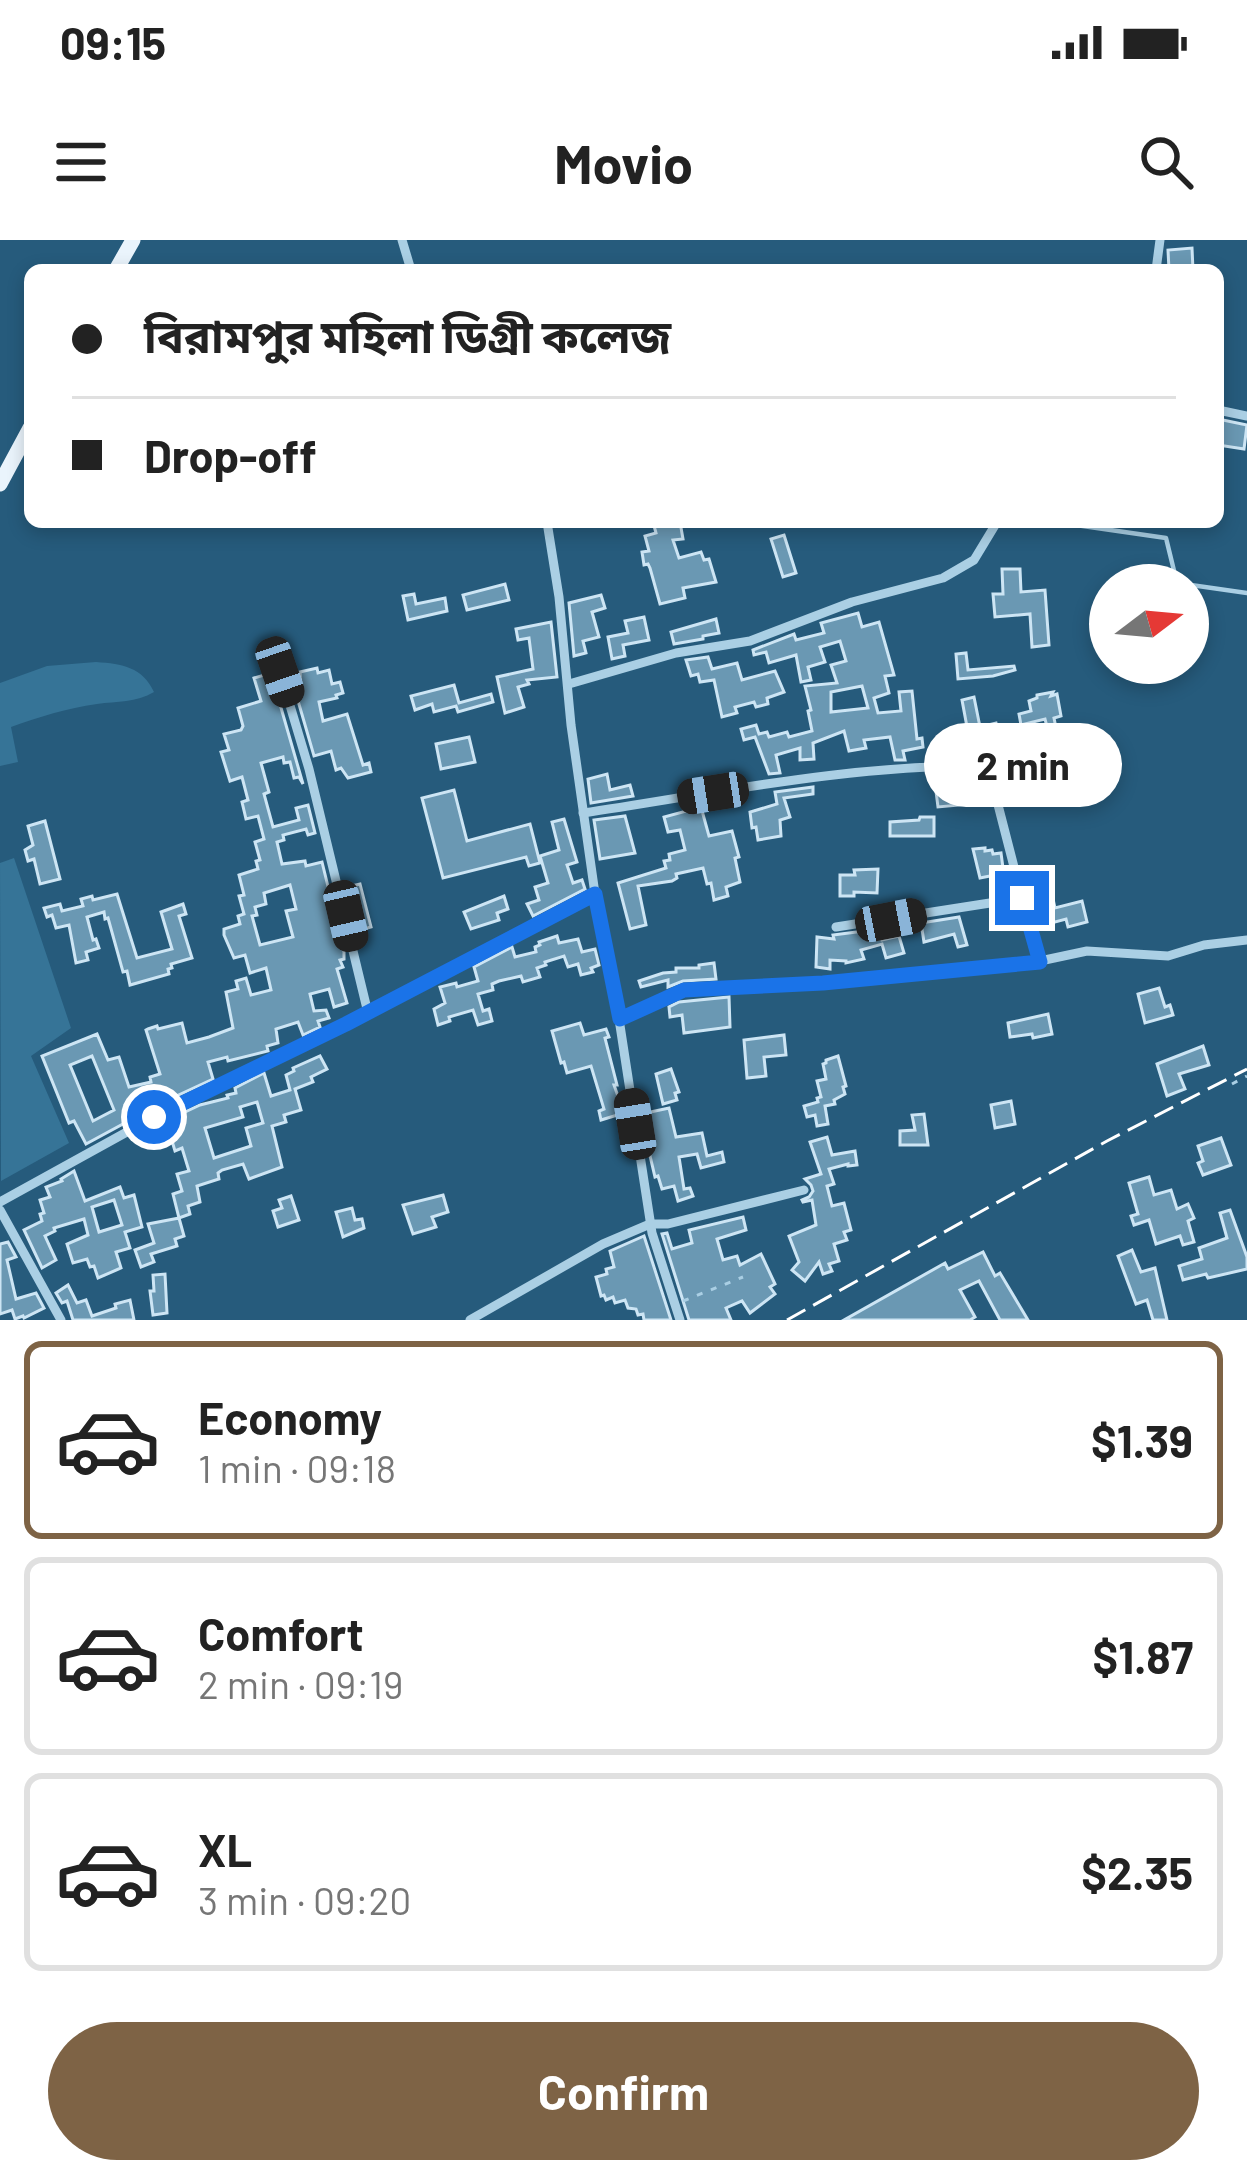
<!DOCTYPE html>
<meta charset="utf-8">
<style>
body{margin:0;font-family:Barlow,"Noto Sans Bengali",sans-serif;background:#f6f6f6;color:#222;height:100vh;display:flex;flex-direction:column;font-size:45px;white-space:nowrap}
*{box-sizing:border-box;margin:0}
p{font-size:39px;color:#767676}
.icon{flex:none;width:66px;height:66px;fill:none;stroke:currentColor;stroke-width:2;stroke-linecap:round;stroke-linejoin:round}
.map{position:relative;height:1080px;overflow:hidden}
.side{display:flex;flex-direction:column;background:#fff;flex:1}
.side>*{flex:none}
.top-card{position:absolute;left:24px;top:24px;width:1200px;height:264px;border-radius:18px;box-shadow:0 6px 18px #0003;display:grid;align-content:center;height:264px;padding:0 48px;background:#fff}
.needle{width:78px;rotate:74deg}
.buttons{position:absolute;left:1089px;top:324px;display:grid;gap:24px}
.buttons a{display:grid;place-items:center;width:120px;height:120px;border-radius:50%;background:#fff;box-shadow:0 6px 18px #0003;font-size:60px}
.end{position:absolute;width:54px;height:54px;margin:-27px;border:15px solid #1a73e8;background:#fff;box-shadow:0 0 0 6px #fff}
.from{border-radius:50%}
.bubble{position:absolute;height:84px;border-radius:42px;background:#fff;box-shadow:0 6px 18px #0003;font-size:39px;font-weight:700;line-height:84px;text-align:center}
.car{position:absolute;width:36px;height:72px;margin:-36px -18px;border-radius:15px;box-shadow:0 0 9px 3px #0007;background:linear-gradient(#222 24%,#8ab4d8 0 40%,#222 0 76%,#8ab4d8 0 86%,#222 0)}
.top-card b{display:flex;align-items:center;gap:42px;height:114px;font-size:45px}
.top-card b+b{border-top:3px solid #e0e0e0}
.top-card i{width:30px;height:30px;background:#222}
ul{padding:21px 0 0;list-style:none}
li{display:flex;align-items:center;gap:36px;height:198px;margin:0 24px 18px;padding:0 24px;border:6px solid #e0e0e0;border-radius:18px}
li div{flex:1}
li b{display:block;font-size:45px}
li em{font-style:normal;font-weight:700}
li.active{border-color:#7e6345}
li>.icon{width:108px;height:108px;stroke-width:1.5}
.cta{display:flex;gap:24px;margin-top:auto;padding:24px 48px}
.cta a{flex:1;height:138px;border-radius:72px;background:#7e6345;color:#fff;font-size:48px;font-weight:700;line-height:138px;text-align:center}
.status{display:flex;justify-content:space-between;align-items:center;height:84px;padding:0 60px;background:#fff;direction:ltr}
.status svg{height:33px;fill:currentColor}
header{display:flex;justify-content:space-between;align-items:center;height:156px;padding:0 48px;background:#fff;font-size:54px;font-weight:700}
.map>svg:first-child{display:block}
</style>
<div class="status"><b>09:15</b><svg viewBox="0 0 49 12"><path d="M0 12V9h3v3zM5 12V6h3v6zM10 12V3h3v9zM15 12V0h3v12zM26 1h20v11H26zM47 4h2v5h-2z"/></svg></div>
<header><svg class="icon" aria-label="menu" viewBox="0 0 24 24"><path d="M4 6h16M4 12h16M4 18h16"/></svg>Movio<svg class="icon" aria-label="search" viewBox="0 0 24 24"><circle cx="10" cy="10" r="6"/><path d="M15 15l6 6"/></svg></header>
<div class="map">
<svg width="1247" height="1080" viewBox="0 0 1247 1080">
<rect width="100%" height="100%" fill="#265b7c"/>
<!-- green -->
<g fill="#367497">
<path d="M96,422C123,424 142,427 154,452C136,463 117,461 97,464C67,468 39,477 11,487L18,522L0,526V443L47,426Z"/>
<path d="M14,618L71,788L31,816L69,903L1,941L0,623Z"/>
</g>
<!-- building -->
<g fill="#6a98b3" stroke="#cde5f4" stroke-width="3" fill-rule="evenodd">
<path d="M1192,8L1193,30H1169L1168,10Z"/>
<path d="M1218,179L1247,185L1244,209L1218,205Z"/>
<path d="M653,282H680L683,299L673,300L679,318L701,312L704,320L709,319L716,342L683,348L685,358L660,364L650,328L648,324L644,325L642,312L649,311L645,296L656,293Z"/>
<path d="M784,295L796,333L783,337L771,299Z"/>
<path d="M1002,329H1020L1021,352L1045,350L1049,405L1032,407L1030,374L995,377L993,354H1003Z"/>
<path d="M505,344L509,360L467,370L463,355Z"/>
<path d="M414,354L416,364L445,358L447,371L408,380L403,356Z"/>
<path d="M601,355L605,368L592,372L599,397L583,401L586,413L574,416L569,363Z"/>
<path d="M858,373L862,387L879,382L894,435L885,436L889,453L874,458L878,473L901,471L899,452L912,451L917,499L922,498L923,507L903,511L905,520H895L890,497L864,500L866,508L849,511L844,491L813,503L814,519L800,520V508L776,515L780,533L769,534L755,497L744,500L741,489L756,485L759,494L767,492L769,497L787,492L789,497L812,491L808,471L811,470L805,446L837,443L831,425L846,421L840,401L820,407L825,422L808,427L811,440L801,442L796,415L769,423L766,412L754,415L753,410L794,394L796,400L824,393L821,383ZM862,446L868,468L831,472V452Z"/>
<path d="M644,377L649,400L623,405L625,416L612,419L608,397L628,393L625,381Z"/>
<path d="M716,379L719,393L703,396V399L674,404L671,392Z"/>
<path d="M551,382L557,437L527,440L529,444L518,447L524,467L505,473L497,437L533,429L529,398L518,400L516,389Z"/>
<path d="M966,413L968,430L1014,426L1015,430L993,436L958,439L956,414Z"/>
<path d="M708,417L712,429L737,423L742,440L775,431L784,452L767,458L768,464L756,467L754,462L735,467L737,473L722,477L714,440L700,442L698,434L691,436L686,420Z"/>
<path d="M317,428L318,433L329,430L332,444L340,442L343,453L336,455L337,458L319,462L323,481L347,474L363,525L369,523L371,532L348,538L341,528L336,530L331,511L314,516L294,447L301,445L300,432Z"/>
<path d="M271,433L303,544L299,537L294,538L290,522L284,523L283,517L261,523L269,552L264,554L273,587L299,580L296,568L308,565L315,593L308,595L306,589L283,595L284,600L277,602L282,624L305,621L306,626L322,622L344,712V719L340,720L343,727L337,729L347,763L334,767L329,749L310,754L314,771L326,770L329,778L318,781L320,787L303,795L298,782L276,789L278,803L267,806L268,811L228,821L227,817L208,822L213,839L172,858L154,861L155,863L143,867L145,872L86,904L74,881L69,883L42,816L97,794L108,820L119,817L129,847L151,842L150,837L160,834L146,790L148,789L157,786L158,789L182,783L187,803L209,797L233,788L226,752L238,749L236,741L246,738L251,755L271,750L266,728L250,733L245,715L234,718L224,695V689L240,684L238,676L244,674L239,656L244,655L239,635L258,629L256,621L260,620L255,602L264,599L258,576L246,579L242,562L248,560L242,537L230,541L221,512L229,510L224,494L241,490L243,486L238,468L261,461L254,438ZM290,645L296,669L286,671L293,697L260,705L252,676L257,675L255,667L266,664L264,653ZM92,816L114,870L93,881L70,825Z"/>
<path d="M454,445L459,463L491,454L493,462L458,472L456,466L434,472L432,464L415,470L411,456Z"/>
<path d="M1053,452L1051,456L1057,454L1061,476L1054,478L1063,522L1038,529L1040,536L1029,539L1022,512L1043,507L1041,500L1050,498L1045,479L1021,485L1019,474L1031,471L1029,461L1037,458V455Z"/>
<path d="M974,457L980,487L996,483L1000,500L978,506L977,502L970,503L962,460Z"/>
<path d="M469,497L475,522L441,529L436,504Z"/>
<path d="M607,534L610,550L630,545L633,556L591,563L588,539Z"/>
<path d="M968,535L971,564L938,567L934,536Z"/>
<path d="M813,547V554L784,558L790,577L780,580L781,596L758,600L756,587L752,588L750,572L777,564L775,552Z"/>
<path d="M454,550L467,601L530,584L540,623L529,626L526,617L443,638L422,558Z"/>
<path d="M701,567L709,596L732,591L739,617L735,618L740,642L726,647L728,656L714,660L711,643L707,644L703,628L676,634L677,638L672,641L638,646L646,685L630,689L618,643L666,628L664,621L670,620L669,614L685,610L680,590L668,592L664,577Z"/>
<path d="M625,576L635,613L600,619L594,580Z"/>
<path d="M920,577H934V596H890V582L919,580Z"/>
<path d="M564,579L577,622L567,625L573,643L582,640L585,649L533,676L527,664L539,660L535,647L548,643L540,616L559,610L552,582Z"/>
<path d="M45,581L60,639L40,644L34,619L28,621L25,610L33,605L28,586Z"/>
<path d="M985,608V611L992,610L993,614L1001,613L1003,628L994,629L995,635L980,638L973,609Z"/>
<path d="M878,629L877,653L854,652V656H840V635H855L854,630Z"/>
<path d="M360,644L371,687L357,691L347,647Z"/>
<path d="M117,654L137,718L172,709L161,672L183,664L186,674L179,676L192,718L171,724L172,728L168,729L169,734L130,745L127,731L123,732L108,678L105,679L104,672L87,677L93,700L96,699L99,708L86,712L88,720L76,723L69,685L56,688L52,675L47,677L44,668L60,664L62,671L83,666L81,659L92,656L93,660Z"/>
<path d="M1052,654L1055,668L1082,661L1087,682L1068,687L1066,679L1040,686L1034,666L1044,663L1042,657Z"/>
<path d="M504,656L508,669L497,673L499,680L471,689L464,672Z"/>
<path d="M959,677L967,705L958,707L954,694L924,702L921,683Z"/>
<path d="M880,689L882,700L899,696L904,713L886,718L882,704L861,710L864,719L846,723V721L830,720V729L816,727L817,697L834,699L833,695Z"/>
<path d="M557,696L559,703L578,699L582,712L595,709L599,725L591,728L593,732L581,735L578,724L568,727L564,716L545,722L546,725L537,728L540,737L523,742L521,736L499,741L492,744L493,750L478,754L483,771L489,769L492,781L478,785L473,770L449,777L450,781L438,785L434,769L445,763L440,747L456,743L457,747L478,741L474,727L512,707L515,717L536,712L535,707L540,705L539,702Z"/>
<path d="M714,723L716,739L683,741L668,747V740L641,747L639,741L663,733L676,732V728H699V725Z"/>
<path d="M1159,748L1165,767L1170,765L1173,775L1145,783L1138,754Z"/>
<path d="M729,757L730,787L684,793L682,775L670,777L669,767L679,762Z"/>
<path d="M1048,774L1052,794L1033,798L1032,794L1010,797L1008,783Z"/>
<path d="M580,783L584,795L606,789L609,797L605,798L617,845H614L624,873L601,880L599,871L604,869L591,826L567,833L564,822L561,823L552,791Z"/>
<path d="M784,795L786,815L764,817L766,836L747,838L744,800Z"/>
<path d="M1203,806L1209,825L1179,834L1185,849L1167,856L1157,824Z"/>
<path d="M320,816L327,829L311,837L313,842L295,849L301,870L284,875L286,882L272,886L282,927L249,939L243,924L222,930L218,933L219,939L197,946L200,962L188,966L190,974L179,978L173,954L182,951L177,934L189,931L182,908L175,911L166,881L200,865L228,858L227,855L236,853L235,848L264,833L271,856L290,850L286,835L294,831L293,828ZM257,862L263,883L246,888L251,906L214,918L205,888L243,877L240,867Z"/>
<path d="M838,816L846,846L843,847L845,854L834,860L835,864L825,866L828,884L817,886L815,875L807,877L804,866L818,862L817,858L821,857L817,841L826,839L823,824L826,823V820Z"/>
<path d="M671,829L679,852L675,853L677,860L663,864L656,834Z"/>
<path d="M1011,861L1015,884L995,888L991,865Z"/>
<path d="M669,868L676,897L702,893L707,916L722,912L724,922L701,928L697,914L679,917L684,949L690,948L693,956L678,961L674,946L662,949L658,936L655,937L647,903L653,902L646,873Z"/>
<path d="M924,874L928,905H900V891L915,890L912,875Z"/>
<path d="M827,897L832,915L855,911L857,925L848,926V924L829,929L834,944L827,946L832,966L844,963L851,990L844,992L847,1000L834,1004L839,1021L829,1024L832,1031L823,1034L819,1022L805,1041L792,1030L799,1022L789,996L816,985L812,960L803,962L802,960L809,957L813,951L811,945L805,939L821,934L810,902Z"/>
<path d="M1221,898L1231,925L1203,935L1198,923L1203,921L1198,906Z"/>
<path d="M74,931L85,961L120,947L124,958L134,955L142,987L125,992L130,1008L116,1012L121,1028L98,1038L94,1026L90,1027L87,1019L73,1023L67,1004L88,995L84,979L54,988L55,991L45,996L56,1020L42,1028L24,990L42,981L40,974L44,973L40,960L50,957L46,947L62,941L61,939ZM114,960L122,985L99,992L92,967Z"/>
<path d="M1149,937L1154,955L1171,950L1177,969L1188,964L1194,978L1188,981L1194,1002L1183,1005L1180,996L1156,1004L1149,980L1134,985L1131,976L1138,974L1129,943Z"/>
<path d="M443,955L448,972L432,977L436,987L413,994L403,965Z"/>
<path d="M291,956L299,980L278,987L273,971L282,968L279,960Z"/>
<path d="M352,968L355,980L362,979L364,988L343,997L336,972Z"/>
<path d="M1230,970L1247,1017V1029L1208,1038L1206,1034L1183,1040L1179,1026L1202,1019L1199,1008L1227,998L1220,973Z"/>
<path d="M743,977L746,990L717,999L723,1020L737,1016L740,1025L761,1014L775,1044L770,1047L775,1054L750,1073L742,1061L726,1068L731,1080H689L662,994L667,993L672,1009L692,1003L689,990Z"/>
<path d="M179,978L184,996L175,999L177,1006L151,1014L154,1022L141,1027L135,1010L154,1003L148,984Z"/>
<path d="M644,996L671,1080H644L643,1074L638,1075L636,1069L628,1068L625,1060L615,1063L613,1057L606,1060L604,1055L601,1056L596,1037L607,1034L606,1029L614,1027L610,1011Z"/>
<path d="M8,1002L16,1017L7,1020L16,1059L36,1053L44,1068L24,1078L23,1076L15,1079L12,1070L0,1074V1004Z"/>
<path d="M1132,1010L1141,1032L1155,1028L1167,1080H1153L1147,1060L1136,1064L1118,1016Z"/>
<path d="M983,1012L995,1036L1000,1033L1028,1080H1000L979,1041L960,1050L975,1077L970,1080H844L945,1023L948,1029Z"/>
<path d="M165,1034L167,1073L153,1075L150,1051H154L153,1035Z"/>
<path d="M68,1045L77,1063L86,1060L92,1076L116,1068L115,1064L130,1060L134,1080H73L67,1061L62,1063L56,1053Z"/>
</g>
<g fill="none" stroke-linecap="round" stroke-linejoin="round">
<!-- path -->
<g stroke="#aacfe4" stroke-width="3" stroke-dasharray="6 9" stroke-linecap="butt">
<path d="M1232,844L1247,836"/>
<path d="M683,1061L743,1037"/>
</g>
<!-- lane -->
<path stroke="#aacfe4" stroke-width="4.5" d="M1055,282L1166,298L1177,343L1247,353"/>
<!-- street -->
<g stroke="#aacfe4" stroke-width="9">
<path d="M402,0L411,30"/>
<path d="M1156,30L1160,0"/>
<path d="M1218,170L1247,176"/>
<path d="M547,282L559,357L571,485L595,654L619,779L652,993L680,1080"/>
<path d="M280,432L309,529L368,773"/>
<path d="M569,444L676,413L750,401L852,362L943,338L974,320L997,282"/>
<path d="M583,573C717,553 852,524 988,526L1022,658"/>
<path d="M836,687L1022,658L1040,721L1087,711L1168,716L1204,705L1247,700"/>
<path d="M619,779L684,750L823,743L1040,721"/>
<path d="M0,962L154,877L346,784L595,654"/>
<path d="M0,970L61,1080"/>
<path d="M470,1080L603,1004L650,984H668L804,950"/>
</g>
<!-- primary -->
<g stroke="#eaf4fc" stroke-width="15">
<path d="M116,30L133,0"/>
<path d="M0,244L30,188"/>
</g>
<!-- rail -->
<path stroke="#fff" stroke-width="3" stroke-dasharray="21 9" stroke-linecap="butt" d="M787,1080L1107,901L1247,829"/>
</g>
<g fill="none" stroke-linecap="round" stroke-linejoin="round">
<!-- route -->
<path stroke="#1a73e8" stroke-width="15" d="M154,877L346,784L595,654L620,779L684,750L823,743L1040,722L1022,658"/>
</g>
</svg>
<div class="buttons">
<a><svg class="needle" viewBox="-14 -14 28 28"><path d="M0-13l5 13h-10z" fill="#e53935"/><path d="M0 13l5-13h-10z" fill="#767676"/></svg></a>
</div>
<i class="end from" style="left:154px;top:877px"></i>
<i class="end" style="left:1022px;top:658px"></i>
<div class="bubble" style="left:924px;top:483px;width:198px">2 min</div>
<i class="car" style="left:280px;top:432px;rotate:161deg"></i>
<i class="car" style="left:713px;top:553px;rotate:261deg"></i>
<i class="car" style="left:346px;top:676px;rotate:167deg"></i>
<i class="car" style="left:891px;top:680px;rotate:79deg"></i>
<i class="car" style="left:635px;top:884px;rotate:351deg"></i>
<div class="top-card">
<b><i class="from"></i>বিরামপুর মহিলা ডিগ্রী কলেজ</b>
<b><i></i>Drop-off</b>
</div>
</div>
<section class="side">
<ul>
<li class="active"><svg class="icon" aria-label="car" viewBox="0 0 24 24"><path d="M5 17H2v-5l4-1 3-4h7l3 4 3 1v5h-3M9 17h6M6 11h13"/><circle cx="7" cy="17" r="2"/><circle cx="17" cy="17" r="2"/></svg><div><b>Economy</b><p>1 min · 09:18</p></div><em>$1.39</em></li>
<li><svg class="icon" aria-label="car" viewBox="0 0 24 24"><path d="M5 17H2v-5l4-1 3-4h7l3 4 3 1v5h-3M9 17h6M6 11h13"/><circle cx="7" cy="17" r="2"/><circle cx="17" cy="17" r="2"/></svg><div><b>Comfort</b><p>2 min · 09:19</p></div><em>$1.87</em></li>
<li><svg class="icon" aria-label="car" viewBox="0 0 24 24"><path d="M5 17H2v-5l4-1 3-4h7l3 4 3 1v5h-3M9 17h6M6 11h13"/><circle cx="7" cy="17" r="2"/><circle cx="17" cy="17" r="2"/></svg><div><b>XL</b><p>3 min · 09:20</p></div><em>$2.35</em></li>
</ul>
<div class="cta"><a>Confirm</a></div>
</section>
